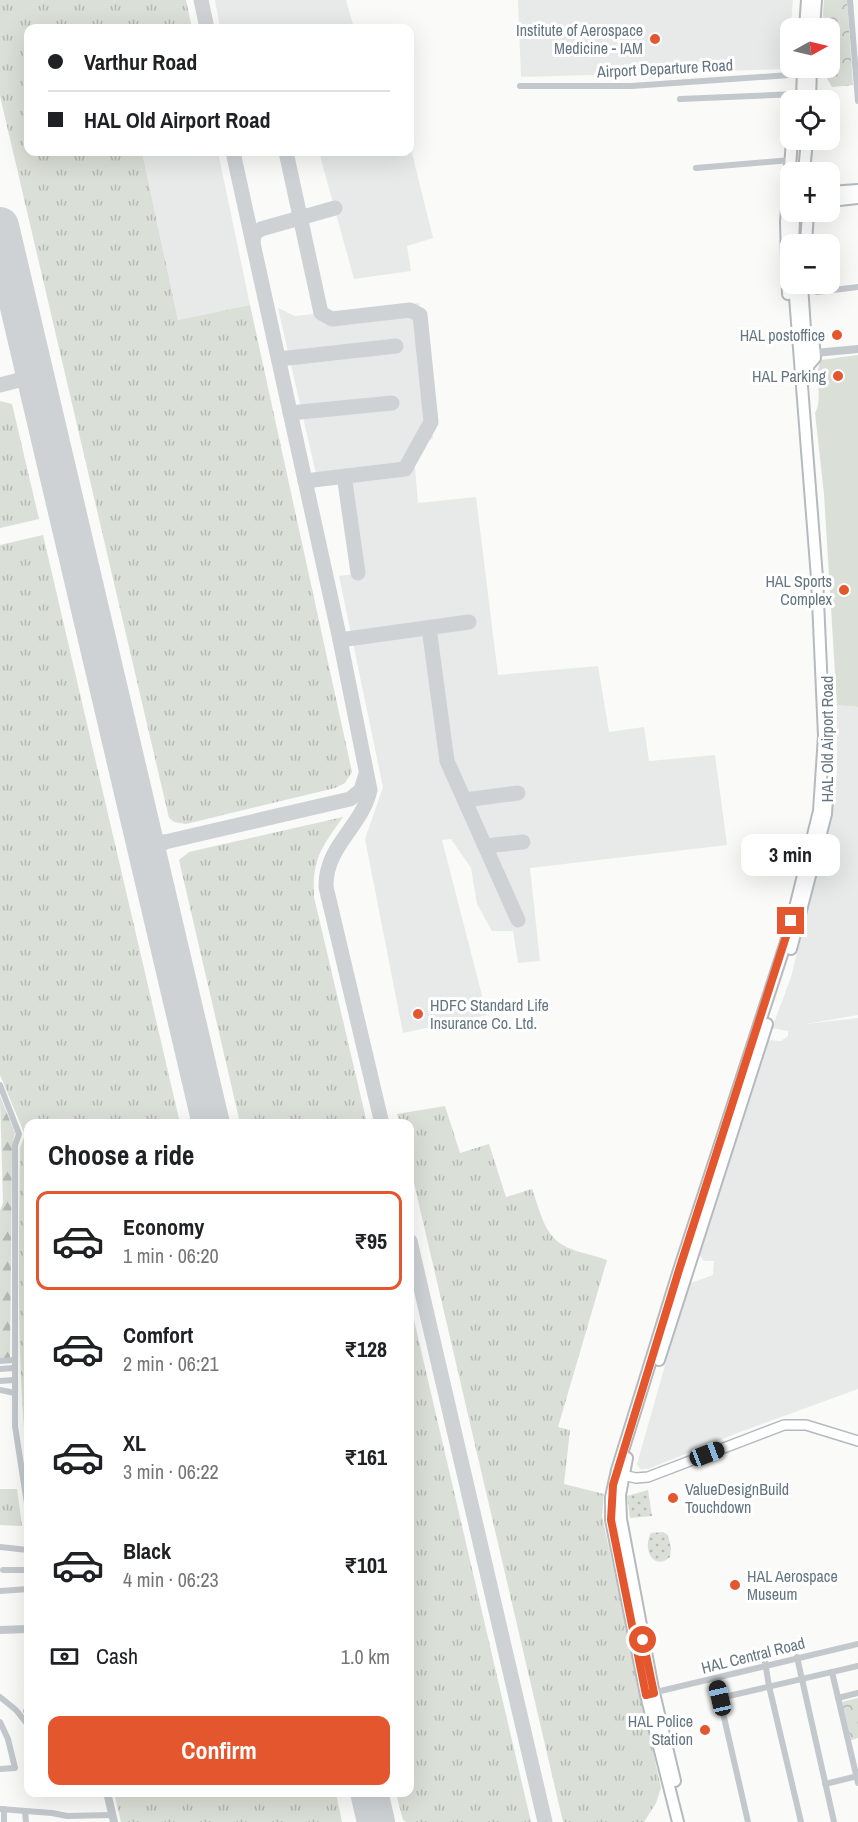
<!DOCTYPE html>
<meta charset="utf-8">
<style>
body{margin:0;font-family:"Archivo Narrow",sans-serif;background:#f6f6f6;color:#202124;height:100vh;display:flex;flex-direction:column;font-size:22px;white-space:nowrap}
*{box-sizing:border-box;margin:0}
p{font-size:20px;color:#757577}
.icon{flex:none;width:33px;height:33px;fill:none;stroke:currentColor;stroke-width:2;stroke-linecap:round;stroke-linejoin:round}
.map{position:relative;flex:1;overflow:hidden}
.sheet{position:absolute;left:24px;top:1119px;width:390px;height:678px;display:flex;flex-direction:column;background:#fff;border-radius:12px;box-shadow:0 6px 24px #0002}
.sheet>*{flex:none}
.guide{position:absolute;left:24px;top:24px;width:390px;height:132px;border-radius:12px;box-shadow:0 6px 24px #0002;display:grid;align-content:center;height:132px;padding:0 24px;background:#fff}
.needle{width:39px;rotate:82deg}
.tools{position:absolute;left:780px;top:18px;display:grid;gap:12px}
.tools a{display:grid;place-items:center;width:60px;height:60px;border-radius:12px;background:#fff;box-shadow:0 6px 24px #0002;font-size:30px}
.end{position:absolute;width:27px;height:27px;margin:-14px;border:8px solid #e4572e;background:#fff;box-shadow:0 0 0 3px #fff}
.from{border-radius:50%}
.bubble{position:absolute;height:42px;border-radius:12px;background:#fff;box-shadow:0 6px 24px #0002;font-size:20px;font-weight:800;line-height:42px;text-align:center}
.car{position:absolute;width:18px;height:36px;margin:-18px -9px;border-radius:8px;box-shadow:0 0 4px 2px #0007;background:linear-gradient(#222 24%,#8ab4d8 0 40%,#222 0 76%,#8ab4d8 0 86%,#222 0)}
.guide b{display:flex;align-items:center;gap:21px;height:57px;font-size:22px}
.guide b+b{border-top:2px solid #e0e0e0}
.guide i{width:15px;height:15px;background:#202124}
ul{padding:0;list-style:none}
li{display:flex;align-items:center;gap:18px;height:99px;margin:0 12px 9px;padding:0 12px;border:3px solid transparent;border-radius:12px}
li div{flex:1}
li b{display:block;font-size:22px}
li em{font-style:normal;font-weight:800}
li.current{border-color:#e4572e}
li>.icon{width:54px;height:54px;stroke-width:1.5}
h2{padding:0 24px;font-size:27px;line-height:72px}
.pay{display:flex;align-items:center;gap:15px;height:66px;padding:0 24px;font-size:22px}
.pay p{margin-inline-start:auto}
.cta{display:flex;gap:12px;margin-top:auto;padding:12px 24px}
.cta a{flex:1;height:69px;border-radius:12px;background:#e4572e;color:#fff;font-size:24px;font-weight:800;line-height:69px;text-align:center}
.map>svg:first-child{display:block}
</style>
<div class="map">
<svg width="858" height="1822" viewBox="0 0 858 1822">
<defs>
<pattern id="grass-tufts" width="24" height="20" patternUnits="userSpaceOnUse" patternTransform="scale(1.5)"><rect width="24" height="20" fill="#dadfd7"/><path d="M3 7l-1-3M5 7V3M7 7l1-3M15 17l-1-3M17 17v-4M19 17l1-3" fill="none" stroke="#b4b9b4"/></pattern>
<pattern id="forest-firs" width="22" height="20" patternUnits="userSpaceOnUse" patternTransform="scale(1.5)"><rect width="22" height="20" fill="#dadfd7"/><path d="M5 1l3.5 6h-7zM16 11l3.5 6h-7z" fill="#b4b9b4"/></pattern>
<pattern id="park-crowns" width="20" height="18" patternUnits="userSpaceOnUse" patternTransform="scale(1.5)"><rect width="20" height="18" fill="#dadfd7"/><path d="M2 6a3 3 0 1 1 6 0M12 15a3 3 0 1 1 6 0" fill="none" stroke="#b4b9b4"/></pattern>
<pattern id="garden-dots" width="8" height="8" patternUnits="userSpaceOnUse" patternTransform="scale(1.5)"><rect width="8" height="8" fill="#dadfd7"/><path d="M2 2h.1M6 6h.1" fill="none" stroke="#b4b9b4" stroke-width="1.8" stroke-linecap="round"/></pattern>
</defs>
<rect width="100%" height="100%" fill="#fafaf8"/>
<!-- built -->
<g fill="#e8e9e9">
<path d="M215,0H346L354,28H220Z"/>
<path d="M518,0H793L787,69L521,77Z"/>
<path d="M410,145L433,238L407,246L411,271L354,279L319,152H410Z"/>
<path d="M142,152H218L250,305L178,320Z"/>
<path d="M419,303L433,439L413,444L418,503L476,497L498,675L598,666L609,732L644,727L649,761L715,755L727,845L530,868L540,961L518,963L513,931H492L477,904L471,868L451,839L442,840L487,1015L403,1033L365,839L383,787L339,576L354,574L340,484L335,481L324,482L319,487L278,308L295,316Z"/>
<path d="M837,705L858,707V1015L806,1024L858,1018V1389L740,1432L648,1469H640L637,1464L688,1284L713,1275L714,1261H704L700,1256L699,1247L768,1040L781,1041L788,1036V1031L772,1028L791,977L833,808L837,773Z"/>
</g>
<!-- grass -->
<g fill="url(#grass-tufts)">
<path d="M0,0H186L192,28H28V152H142L178,320L250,305L352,772L345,783L335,788L186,824L174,822L169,818L0,96Z"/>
<path d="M0,401L12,404L39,519L0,528Z"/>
<path d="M43,535L180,1123L28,1124V1469C16,1362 19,1254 20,1147L25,1135L0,1075V545Z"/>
<path d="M343,817C322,847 312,858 314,897L367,1123H240L179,860L189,852Z"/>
<path d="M445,1106L460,1153L489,1144L506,1197L532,1189C538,1204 542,1226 554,1238C565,1251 591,1254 607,1260L558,1427L570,1430L564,1484L604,1494L602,1516L661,1788L656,1803L644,1822H563L410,1166V1124L400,1123L397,1114Z"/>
<path d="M410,1303L531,1822H406L403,1820L396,1793L410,1792Z"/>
<path d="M0,1489H17L22,1526L0,1525Z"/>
<path d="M114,1793H336L342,1822H121Z"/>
</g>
<!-- forest -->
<path fill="url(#forest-firs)" d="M0,1096L15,1133L12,1145L10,1358H0V1211L3,1203Z"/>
<!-- park -->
<g fill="url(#park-crowns)">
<path d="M824,0H847L853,85L832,87L821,68H830V28H822Z"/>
<path d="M858,1698V1738L851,1740L842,1702Z"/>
</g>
<!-- garden -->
<g fill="url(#garden-dots)">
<path d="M648,1490L652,1516L630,1518L627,1496Z"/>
<path d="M663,1532L668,1535L671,1548L670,1557C653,1572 642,1548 651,1533Z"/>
</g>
<!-- pitch -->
<path fill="#dadfd7" d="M858,355V707L837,705L824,494L815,413C824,397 813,376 821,360Z"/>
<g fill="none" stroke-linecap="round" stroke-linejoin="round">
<!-- taxiway -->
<g stroke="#ced2d4" stroke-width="15">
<path d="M201,0L207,28"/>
<path d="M233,152L340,640L370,790C362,827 325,846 326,887L382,1124"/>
<path d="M286,152L321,313L332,319L410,310L420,315L431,422L405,469L305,481"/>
<path d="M0,239L3,238"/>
<path d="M253,243L254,234L261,229L335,208"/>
<path d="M279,359L396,346"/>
<path d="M0,385L35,376"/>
<path d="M290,413L392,403"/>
<path d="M347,476L345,482L358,573"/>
<path d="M429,628L447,761L518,920"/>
<path d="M340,640L469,622"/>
<path d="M465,800L518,793"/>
<path d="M142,833L154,842H165"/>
<path d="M485,846L523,842"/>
<path d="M149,860L155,848L165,842L350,799L361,790L366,774"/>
<path d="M410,1241L545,1822"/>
</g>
<!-- runway -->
<g stroke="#ced2d4" stroke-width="38">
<path d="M0,226L211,1124"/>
<path d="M369,1792L376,1822"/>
</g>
<!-- primary-tunnel -->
<path stroke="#d5d9db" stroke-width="10" stroke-dasharray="10 5" stroke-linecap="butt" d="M801,219L802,212"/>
<defs>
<path id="secondary" d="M618,1474L636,1478L648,1477L784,1425H806L858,1441"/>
<g id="primary">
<path d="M805,28L807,0"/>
<path d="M814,28L816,0"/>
<path d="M802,100L803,68"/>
<path d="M810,100L811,68"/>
<path d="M804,172L807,140"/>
<path d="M830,192L858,190"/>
<path d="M830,201L858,198"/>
<path d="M793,244L794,219"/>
<path d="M806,244L808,212"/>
<path d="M802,284L808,376"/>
<path d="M788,294L786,222L792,140"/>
<path d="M808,366L815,358L813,337"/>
<path d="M791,949L826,814L827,798"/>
<path d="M659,1360L767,1024"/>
<path d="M627,1458L620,1495L621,1519L653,1689L675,1781"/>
<path d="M678,1822L646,1695L611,1520V1497L617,1470L679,1270L788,936L819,811L824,736L817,578L794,284"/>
</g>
</defs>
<!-- secondary casing -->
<use href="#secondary" stroke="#b3babf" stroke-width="12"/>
<!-- primary casing -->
<use href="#primary" stroke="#b5babe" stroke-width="14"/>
<!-- minor -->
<g stroke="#c3c8cc" stroke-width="6">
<path d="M850,0L858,101"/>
<path d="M520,86H631L804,74"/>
<path d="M680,99L796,94"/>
<path d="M696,168L791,160"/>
<path d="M817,292L858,287"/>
<path d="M0,1085L19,1134L15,1145V1426L28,1510"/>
<path d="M0,1361L14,1360"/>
<path d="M0,1369L14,1368"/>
<path d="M0,1381L14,1380"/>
<path d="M0,1390L15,1393"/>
<path d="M0,1547L28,1550"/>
<path d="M3,1570H28"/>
<path d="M0,1591L28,1589"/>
<path d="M764,1656L769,1686L801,1822"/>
<path d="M797,1657L834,1822"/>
<path d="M832,1672L858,1783"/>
<path d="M715,1678L748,1822"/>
<path d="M27,1685L28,1686"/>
<path d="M652,1693L858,1644"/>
<path d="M0,1697L16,1710L28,1725"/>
<path d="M720,1698L858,1666"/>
<path d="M838,1698L858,1693"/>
<path d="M26,1711H28"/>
<path d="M0,1722L8,1739L15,1768L0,1769"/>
<path d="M825,1784L858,1776"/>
<path d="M0,1809L52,1813L67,1816L112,1815"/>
<path d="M25,1811L26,1822"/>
<path d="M4,1822V1809"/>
</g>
<!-- tertiary -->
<g stroke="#c3c8cc" stroke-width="8">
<path d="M815,353L858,349"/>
<path d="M0,1630L28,1629"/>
<path d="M107,1792L114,1822"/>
</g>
<!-- secondary -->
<use href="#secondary" stroke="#fff" stroke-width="9"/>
<!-- primary -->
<use href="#primary" stroke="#fff" stroke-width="10"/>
</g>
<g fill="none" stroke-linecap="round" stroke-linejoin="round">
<!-- route -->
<path stroke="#e4572e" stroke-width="8" d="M643,1640L654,1693L646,1695L611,1520L613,1485L679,1270L791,921"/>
</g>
<!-- markers -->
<g fill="#e4572e" stroke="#fff" stroke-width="2">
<circle cx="655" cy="39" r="6"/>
<circle cx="837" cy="335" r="6"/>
<circle cx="838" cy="376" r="6"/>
<circle cx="844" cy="590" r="6"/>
<circle cx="418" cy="1014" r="6"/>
<circle cx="673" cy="1498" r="6"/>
<circle cx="735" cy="1585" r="6"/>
<circle cx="705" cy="1730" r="6"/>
</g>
<g text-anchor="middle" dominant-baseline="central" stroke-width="6" stroke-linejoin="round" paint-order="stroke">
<!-- poi labels -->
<g font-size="16" fill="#657683" stroke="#fff" text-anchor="end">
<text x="643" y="30">Institute of Aerospace<tspan x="643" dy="18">Medicine - IAM</tspan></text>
<text x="825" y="335">HAL postoffice</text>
<text x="826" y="376">HAL Parking</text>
<text x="832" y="581">HAL Sports<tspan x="832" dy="18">Complex</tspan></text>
<text x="430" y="1005" text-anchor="start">HDFC Standard Life<tspan x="430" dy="18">Insurance Co. Ltd.</tspan></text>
<text x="685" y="1489" text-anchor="start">ValueDesignBuild<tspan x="685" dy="18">Touchdown</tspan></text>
<text x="747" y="1576" text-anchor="start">HAL Aerospace<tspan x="747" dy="18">Museum</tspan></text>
<text x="693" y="1721">HAL Police<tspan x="693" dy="18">Station</tspan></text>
</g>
<!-- street labels -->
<g font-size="16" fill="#657683" stroke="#fff">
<text transform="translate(665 68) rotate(-3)">Airport Departure Road</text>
<text transform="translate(827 739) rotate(-90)">HAL Old Airport Road</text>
<text transform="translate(753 1655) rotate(-14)">HAL Central Road</text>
</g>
</g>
</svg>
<div class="tools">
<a><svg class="needle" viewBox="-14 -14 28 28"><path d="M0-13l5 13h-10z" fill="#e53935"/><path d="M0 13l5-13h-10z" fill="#757577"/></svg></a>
<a><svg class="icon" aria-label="locate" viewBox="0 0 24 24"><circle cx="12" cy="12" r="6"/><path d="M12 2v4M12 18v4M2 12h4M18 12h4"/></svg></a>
<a>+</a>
<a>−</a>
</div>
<i class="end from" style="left:643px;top:1640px"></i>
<i class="end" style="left:791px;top:921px"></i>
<div class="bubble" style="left:741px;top:834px;width:99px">3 min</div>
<i class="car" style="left:707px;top:1454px;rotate:69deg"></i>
<i class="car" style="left:720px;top:1698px;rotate:347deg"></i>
<div class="guide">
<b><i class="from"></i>Varthur Road</b>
<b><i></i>HAL Old Airport Road</b>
</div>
<section class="sheet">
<h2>Choose a ride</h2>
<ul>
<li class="current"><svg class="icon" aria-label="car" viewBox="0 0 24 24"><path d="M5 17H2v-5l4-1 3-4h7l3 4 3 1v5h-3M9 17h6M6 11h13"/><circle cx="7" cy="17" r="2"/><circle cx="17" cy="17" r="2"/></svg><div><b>Economy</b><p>1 min · 06:20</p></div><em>₹95</em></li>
<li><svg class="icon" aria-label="car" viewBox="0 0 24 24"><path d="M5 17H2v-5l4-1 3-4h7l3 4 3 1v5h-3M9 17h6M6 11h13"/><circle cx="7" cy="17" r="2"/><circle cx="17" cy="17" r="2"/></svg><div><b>Comfort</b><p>2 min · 06:21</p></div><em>₹128</em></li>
<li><svg class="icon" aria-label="car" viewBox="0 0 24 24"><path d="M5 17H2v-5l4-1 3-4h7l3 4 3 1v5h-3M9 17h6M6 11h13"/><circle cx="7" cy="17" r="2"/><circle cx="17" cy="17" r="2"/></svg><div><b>XL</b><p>3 min · 06:22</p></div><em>₹161</em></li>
<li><svg class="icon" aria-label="car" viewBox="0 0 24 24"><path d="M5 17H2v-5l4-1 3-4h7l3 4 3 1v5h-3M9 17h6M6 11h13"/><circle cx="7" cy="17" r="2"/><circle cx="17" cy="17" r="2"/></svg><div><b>Black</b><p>4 min · 06:23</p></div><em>₹101</em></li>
</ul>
<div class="pay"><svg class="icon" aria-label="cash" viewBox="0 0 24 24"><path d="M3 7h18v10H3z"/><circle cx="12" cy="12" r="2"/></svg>Cash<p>1.0 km</p></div>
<div class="cta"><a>Confirm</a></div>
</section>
</div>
